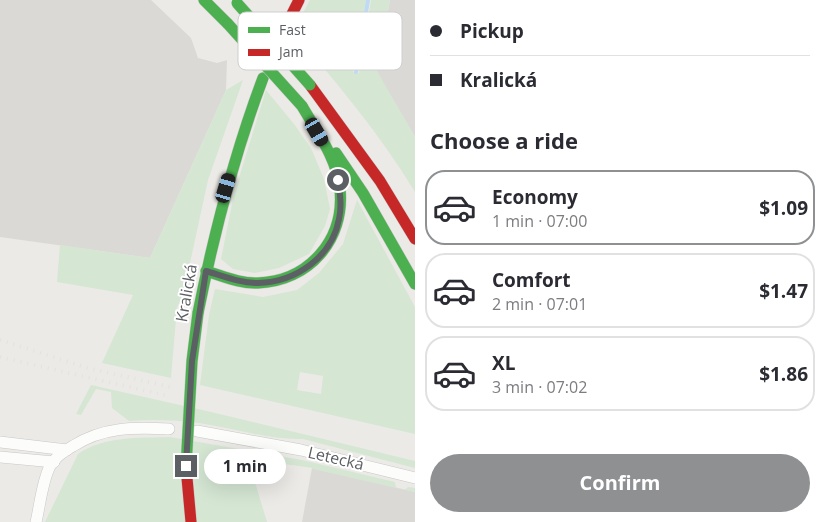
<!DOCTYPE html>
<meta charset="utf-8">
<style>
body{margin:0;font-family:"Open Sans",sans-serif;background:#f2f2f3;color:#2b2b33;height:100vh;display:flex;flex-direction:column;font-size:19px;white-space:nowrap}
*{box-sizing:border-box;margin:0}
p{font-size:16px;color:#7c7c81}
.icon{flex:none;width:28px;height:28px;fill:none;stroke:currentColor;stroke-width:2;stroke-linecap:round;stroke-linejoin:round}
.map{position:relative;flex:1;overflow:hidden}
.details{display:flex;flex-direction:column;background:#fff;width:410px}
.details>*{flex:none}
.top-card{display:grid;align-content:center;height:110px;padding:0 15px;background:#fff}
.end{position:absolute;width:22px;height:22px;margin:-11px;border:6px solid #5c5f63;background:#fff;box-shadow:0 0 0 2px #fff}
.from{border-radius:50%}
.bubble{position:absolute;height:35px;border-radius:18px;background:#fff;box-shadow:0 5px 20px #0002;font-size:16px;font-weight:700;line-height:35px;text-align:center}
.car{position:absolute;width:15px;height:30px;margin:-15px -8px;border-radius:6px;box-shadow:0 0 4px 1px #0007;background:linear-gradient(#222 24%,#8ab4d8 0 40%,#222 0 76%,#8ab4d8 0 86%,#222 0)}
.top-card b{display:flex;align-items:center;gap:18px;height:48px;font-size:19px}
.top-card b+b{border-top:1px solid #e1e1e2}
.top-card i{width:12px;height:12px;background:#2b2b33}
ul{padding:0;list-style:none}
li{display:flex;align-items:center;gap:15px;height:75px;margin:0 10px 8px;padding:0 5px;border:2px solid #e1e1e2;border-radius:20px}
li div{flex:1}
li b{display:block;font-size:19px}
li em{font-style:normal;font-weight:700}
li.current{border-color:#8e9091}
li>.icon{width:45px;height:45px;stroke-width:1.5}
h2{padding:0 15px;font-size:22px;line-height:60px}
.button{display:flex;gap:10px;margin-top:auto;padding:10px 15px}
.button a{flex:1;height:58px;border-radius:30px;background:#8e9091;color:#fff;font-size:20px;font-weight:700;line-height:58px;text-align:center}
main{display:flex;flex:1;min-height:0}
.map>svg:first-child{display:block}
</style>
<main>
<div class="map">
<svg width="415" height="522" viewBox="0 0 415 522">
<rect width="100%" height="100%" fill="#ebeae6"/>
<!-- industrial -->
<g fill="#dbd9d6">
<path d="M0,0H151L191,38L198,58L217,63L227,60L226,90L150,258L0,237Z"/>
<path d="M390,0H415V137L376,71Z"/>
<path d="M312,468L415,492V522H302Z"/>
</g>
<!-- green -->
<g fill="#d5e6d3" fill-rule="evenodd">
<path d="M310,0H366L353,72L359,73L371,0H390L377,71L415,137V192C380,134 337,83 293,32Z"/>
<path d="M243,80L208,180L183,295L177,307L171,378L102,363L133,295L57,282L60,245L150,258L226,90Z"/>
<path d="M266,90L294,124L311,148L324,179L330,209L325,226L309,254L279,268L255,273L233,269L221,259L234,194Z"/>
<path d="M357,200L415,307V434L200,385L209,315L215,289L263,297L297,290L319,273L343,244ZM300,372L323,376L321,394L297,390Z"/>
<path d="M91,385L211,412L415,461V468L303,439C268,440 234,428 199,423C175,420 152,419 129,421L112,408L111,392L96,389L81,415L76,414Z"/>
<path d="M170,437L302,460L395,482L396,488L405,490L408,487L415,488V492L313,469V468L248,459L267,522H45L78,454C104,436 138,438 170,437Z"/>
</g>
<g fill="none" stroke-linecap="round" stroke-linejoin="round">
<!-- stream -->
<path stroke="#bedbf3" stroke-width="4" d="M356,72L368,0"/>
<defs>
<g id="street">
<path d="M197,431L301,450L415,478"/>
<path d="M0,442L67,450"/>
<path d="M0,457L54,462"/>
<path d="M36,522C40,505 42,482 50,466C55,457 64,451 73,446C103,427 134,427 169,429"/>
</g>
<g id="fast">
<path d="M204,0L228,24"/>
<path d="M336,153L363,193L415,284"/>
<path d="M206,271C223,276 240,284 258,283C309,281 345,240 340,189C337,158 317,132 302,106"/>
<path d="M198,313C214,233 234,155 263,78"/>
</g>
<g id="jam">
<path d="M282,34L299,0"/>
<path d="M310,85L380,181L415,239"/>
<path d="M186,467L191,522"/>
</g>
</defs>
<!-- street casing -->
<use href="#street" stroke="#c8c8c8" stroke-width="12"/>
<!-- fast casing -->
<use href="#fast" stroke="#c8c8c7" stroke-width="12"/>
<!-- jam casing -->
<use href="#jam" stroke="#c8c8c7" stroke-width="12"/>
<!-- street -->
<use href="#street" stroke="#fcfcfb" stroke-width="11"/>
<!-- fast -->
<use href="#fast" stroke="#4caf50" stroke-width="11"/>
<!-- jam -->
<use href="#jam" stroke="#c62828" stroke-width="11"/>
<!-- rail -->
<g stroke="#e2e2e2" stroke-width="4" stroke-dasharray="1 6" stroke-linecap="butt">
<path d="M0,340L88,368L170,387"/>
<path d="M0,357L168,396"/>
</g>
<defs>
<g id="fast-bridge">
<path d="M237,3L310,85"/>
<path d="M228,24L302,106"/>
<path d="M186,467L192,361L198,313"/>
</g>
</defs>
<!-- fast-bridge casing -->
<use href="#fast-bridge" stroke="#c8c8c7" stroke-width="12" stroke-linecap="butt"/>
<!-- fast-bridge -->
<use href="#fast-bridge" stroke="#4caf50" stroke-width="11"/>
</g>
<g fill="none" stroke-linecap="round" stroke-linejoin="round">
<!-- route -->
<path stroke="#5c5f63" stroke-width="6" d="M186,466L192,361L206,271C223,276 240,283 258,283C296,282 332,257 339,219C342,206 340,193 338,180"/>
</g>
<g text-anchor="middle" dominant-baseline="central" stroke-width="4" stroke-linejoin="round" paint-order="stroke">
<!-- street labels -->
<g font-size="16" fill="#5c5f63" stroke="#fff">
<text transform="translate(186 293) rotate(-80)">Kralická</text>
<text transform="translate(336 458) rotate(13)">Letecká</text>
</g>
</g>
<!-- legend -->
<rect x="238" y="12" width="164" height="58" rx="8" fill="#fff" stroke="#cecfd0" stroke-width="1"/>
<rect x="248" y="27" width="22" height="6" fill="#4caf50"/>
<rect x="248" y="49" width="22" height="7" fill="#c62828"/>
<g font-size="14" fill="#5c5f63">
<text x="279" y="35">Fast</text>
<text x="279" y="57">Jam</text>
</g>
</svg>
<i class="end from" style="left:338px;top:180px"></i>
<i class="end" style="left:186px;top:466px"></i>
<div class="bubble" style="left:204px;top:449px;width:82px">1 min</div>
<i class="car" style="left:317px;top:132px;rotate:150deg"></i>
<i class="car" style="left:226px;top:188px;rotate:17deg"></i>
</div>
<section class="details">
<div class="top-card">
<b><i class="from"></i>Pickup</b>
<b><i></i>Kralická</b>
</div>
<h2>Choose a ride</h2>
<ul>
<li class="current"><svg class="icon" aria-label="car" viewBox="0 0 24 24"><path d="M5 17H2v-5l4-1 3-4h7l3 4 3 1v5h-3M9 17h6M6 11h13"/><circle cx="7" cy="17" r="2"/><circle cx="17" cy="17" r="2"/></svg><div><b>Economy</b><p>1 min · 07:00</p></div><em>$1.09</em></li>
<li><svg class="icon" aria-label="car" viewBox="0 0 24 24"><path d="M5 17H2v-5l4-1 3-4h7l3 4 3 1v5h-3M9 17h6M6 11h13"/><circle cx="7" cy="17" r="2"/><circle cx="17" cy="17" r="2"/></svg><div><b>Comfort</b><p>2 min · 07:01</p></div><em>$1.47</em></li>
<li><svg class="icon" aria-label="car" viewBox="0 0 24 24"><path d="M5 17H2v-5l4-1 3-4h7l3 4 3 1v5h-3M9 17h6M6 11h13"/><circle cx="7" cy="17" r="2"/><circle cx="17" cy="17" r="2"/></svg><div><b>XL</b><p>3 min · 07:02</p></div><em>$1.86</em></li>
</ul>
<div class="button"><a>Confirm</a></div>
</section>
</main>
